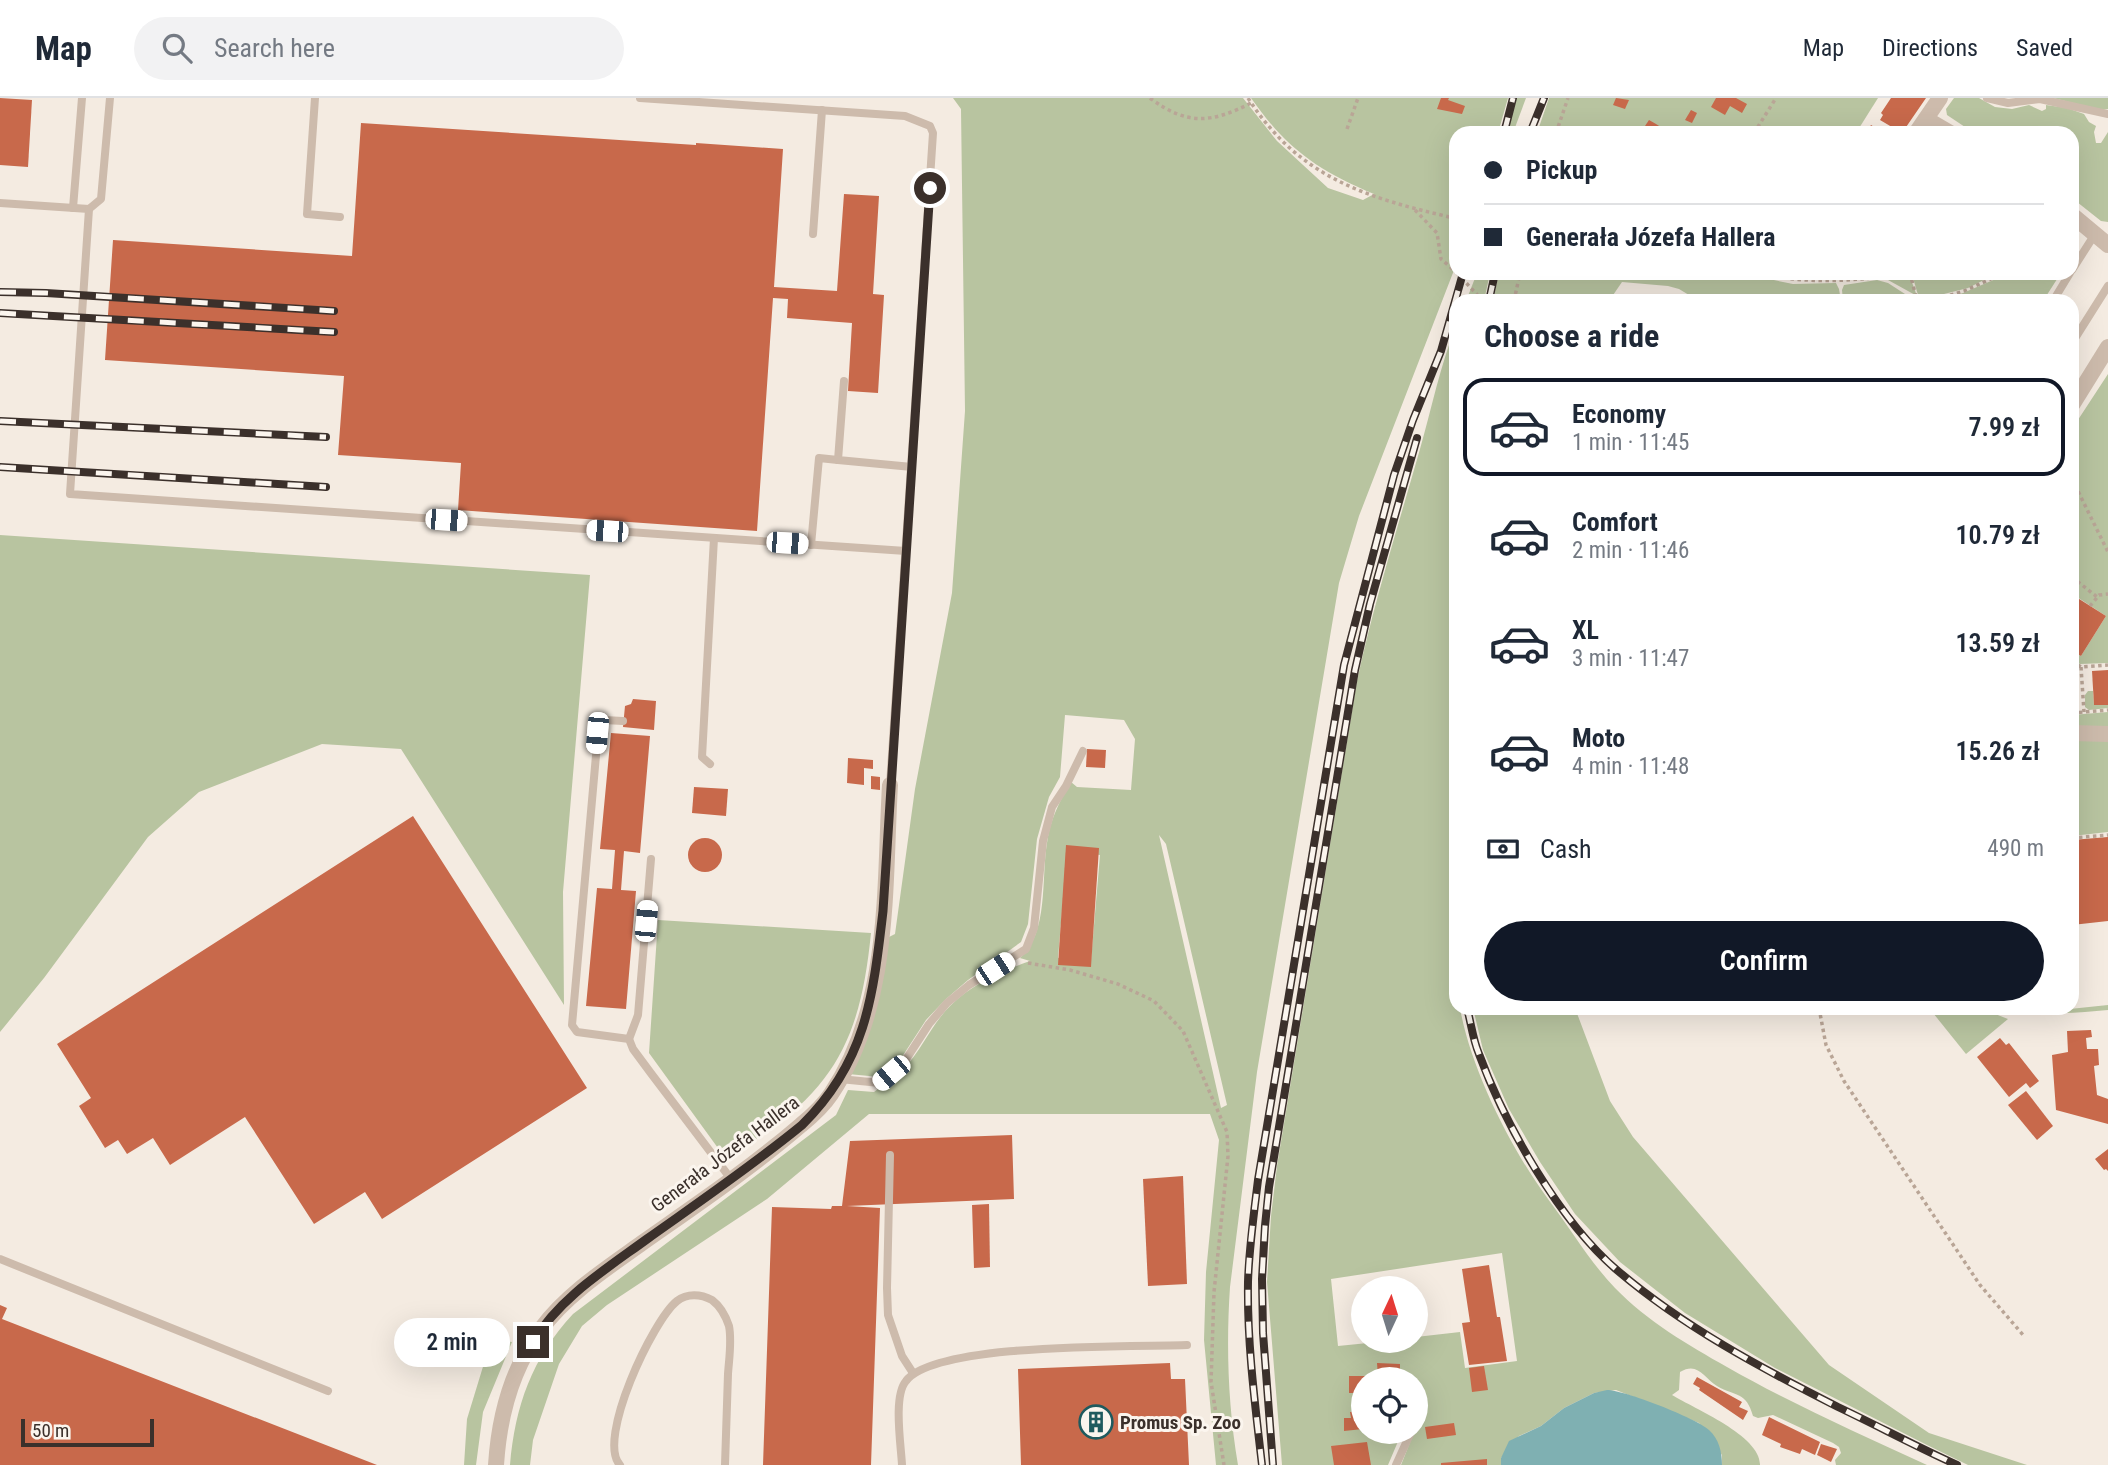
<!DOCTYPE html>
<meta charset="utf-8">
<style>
body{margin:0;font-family:"Roboto Condensed",sans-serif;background:#f2f2f3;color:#1f2937;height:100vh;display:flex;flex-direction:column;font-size:26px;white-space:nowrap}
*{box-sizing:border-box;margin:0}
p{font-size:23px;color:#747a83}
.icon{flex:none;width:38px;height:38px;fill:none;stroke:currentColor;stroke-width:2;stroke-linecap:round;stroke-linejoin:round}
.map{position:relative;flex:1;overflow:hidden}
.details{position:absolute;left:1449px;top:196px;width:630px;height:721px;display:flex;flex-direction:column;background:#fff;border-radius:21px;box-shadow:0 7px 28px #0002}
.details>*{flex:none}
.guide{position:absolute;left:1449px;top:28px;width:630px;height:154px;border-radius:21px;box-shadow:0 7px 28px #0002;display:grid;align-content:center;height:154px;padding:0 35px;background:#fff}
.needle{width:46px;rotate:4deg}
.fabs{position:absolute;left:1351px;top:1178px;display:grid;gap:14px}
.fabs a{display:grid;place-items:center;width:77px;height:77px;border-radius:50%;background:#fff;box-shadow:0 7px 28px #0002;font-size:35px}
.scale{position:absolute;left:21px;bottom:18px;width:133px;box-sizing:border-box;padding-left:7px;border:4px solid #3b302b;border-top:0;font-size:19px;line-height:24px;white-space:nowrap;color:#3b302b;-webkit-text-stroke:5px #fbf5ee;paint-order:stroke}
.end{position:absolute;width:32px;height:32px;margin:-16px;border:9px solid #3b302b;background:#fff;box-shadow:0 0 0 4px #fff}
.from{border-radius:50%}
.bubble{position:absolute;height:49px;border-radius:24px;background:#fff;box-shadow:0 7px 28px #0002;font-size:23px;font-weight:600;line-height:49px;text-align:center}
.car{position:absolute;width:21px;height:42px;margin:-21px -10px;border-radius:9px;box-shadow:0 0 5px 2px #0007;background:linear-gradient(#fff 24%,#345 0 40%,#fff 0 76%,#345 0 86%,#fff 0)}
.guide b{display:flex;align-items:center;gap:24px;height:66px;font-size:26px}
.guide b+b{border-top:2px solid #e0e1e3}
.guide i{width:18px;height:18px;background:#1f2937}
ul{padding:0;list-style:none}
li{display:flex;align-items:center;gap:21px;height:98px;margin:0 14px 10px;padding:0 21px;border:4px solid transparent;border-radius:21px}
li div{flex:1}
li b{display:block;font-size:26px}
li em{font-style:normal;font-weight:600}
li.selected{border-color:#111827}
li>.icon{width:63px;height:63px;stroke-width:1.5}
h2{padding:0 35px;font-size:32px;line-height:84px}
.pay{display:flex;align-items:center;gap:18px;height:77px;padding:0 35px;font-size:26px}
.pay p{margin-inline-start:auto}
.primary-button{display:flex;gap:14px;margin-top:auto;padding:14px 35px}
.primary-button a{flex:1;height:80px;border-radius:42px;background:#111827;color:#fff;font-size:28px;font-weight:600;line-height:80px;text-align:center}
header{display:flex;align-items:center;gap:42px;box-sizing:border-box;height:98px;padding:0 35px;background:#fff;border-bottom:2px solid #e0e1e3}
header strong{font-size:33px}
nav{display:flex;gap:38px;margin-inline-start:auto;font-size:24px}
.search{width:490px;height:63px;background:#f2f2f3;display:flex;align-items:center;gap:18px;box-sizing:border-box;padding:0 24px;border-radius:38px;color:#747a83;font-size:26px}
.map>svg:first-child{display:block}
</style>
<header>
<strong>Map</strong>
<div class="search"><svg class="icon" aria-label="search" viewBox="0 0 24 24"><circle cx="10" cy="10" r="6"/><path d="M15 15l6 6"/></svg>Search here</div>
<nav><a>Map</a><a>Directions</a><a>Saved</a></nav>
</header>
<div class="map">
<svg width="2108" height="1367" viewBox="0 0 2108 1367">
<rect width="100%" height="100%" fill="#f4ebe1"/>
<!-- green -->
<g fill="#b8c4a0" fill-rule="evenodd">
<path d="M953,0H1243L1277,43L1328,90L1363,102L1374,96C1318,73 1286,50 1251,0H1508L1498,35H1456V167L1359,418L1339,485L1257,974L1230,1189C1226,1248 1228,1308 1238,1367H1216L1204,1242L1206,1174L1219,1042L1210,1016H869L767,1101L607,1207L582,1228L559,1266L533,1342L530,1367H510C515,1308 532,1260 573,1216L836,1017L848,992L874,994C884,986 895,979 904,970C922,952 931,927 950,908C972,886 1000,874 1030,863L1020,860C1049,835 1041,780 1047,745C1050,722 1059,704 1071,684L1077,689L1131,692L1135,641L1124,622L1065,617L1060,679L1049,699L1037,741L1028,826L1021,844L968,882L946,901L926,922L900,962L880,979L848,976L887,840L895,836L915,691L952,495L965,313L961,11ZM1159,737L1166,746L1227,1007L1221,1010ZM1067,754L1100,757L1091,863L1058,860Z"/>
<path d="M1516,0H1526L1513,35H1506Z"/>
<path d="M1549,0H1878L1856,35H1537Z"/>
<path d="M1954,0H1979L1995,9L2012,11L2029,7L2042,13L2046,11V7L2067,10L2084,16L2089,24L2096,28L2094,34L2096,45H2101L2108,34V124L2101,123L2072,100V35H1974L1947,17L1946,11Z"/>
<path d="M2053,0H2108V11L2101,12Z"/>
<path d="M1477,175H1490L1484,203H1466Z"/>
<path d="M1499,175H1739L1793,186L1836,185L1839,191L1841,203H1782L1719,196L1712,203H1699L1679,191L1668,188L1622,184L1609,203H1493Z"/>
<path d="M1775,175H1848L1837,179Z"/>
<path d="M1927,175H1998L1968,190L1924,201L1918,197L1913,180Z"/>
<path d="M2010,175H2061L2043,203H1937L1963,195L1998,180L2006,179Z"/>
<path d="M1910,179L1917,198L1888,182L1908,179Z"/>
<path d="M1877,182L1888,185L1905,196L1904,202L1843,203L1842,192L1844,187Z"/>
<path d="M1456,228V762L1451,809L1456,910H1460C1471,972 1511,1051 1548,1101C1570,1130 1590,1164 1615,1190C1647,1223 1688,1247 1727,1269C1792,1306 1859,1336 1927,1367H1836L1835,1362L1841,1355L1839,1349L1833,1345L1773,1317L1758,1320L1753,1318C1746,1293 1736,1299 1717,1288C1704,1280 1698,1263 1680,1274L1679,1292L1672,1297C1695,1311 1761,1338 1760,1367H1722V1357L1699,1325L1616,1292L1594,1295L1564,1310L1541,1328L1519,1338L1501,1360V1367H1401L1417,1327L1416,1281H1363V1334H1402L1388,1367H1282L1267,1184L1271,1118L1277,1068L1357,583C1374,505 1398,428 1420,351C1432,309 1440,268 1456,228ZM1502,1155L1517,1263L1465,1270L1460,1234L1416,1239V1242L1388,1243L1338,1248L1331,1181Z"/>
<path d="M2108,276V565L2080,566L2072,561V553L2081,558L2106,518L2077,499L2072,506V331Z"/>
<path d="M0,437L590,477L563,794L564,907L401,651L322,646L199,694L148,739L44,880L0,934Z"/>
<path d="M2088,593H2093L2094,607H2108V610L2089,612L2085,609V597Z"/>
<path d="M2108,614V630L2072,629V617Z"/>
<path d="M2072,639L2108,641V734L2072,738Z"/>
<path d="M658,822L871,835C862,924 843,983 764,1035C752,1044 738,1057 723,1057L649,955Z"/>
<path d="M2108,907V912C2081,914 2052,919 2027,910L2041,914Z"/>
<path d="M1473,910H1575L1610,1003L1633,1039L1829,1267L1929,1335L2027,1367H1968L1927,1347L1775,1270L1685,1215L1620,1164L1575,1116L1540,1064L1509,1011L1483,952Z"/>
<path d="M1929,910H1980L2008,921L1966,956Z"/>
<path d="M504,1243L512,1244L483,1314L476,1367H464L467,1321L489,1249L494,1245Z"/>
</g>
<!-- water -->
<path fill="#7fb0b2" d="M1607,1292C1624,1292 1696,1320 1709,1332C1719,1341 1722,1354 1722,1367H1501V1360L1509,1343L1541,1328L1564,1310L1594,1295Z"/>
<!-- building -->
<g fill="#c8694b">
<path d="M0,0L32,2L28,69L0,67Z"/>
<path d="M1441,0H1449L1448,2L1465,8L1462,16L1437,11Z"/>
<path d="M1616,0L1629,2L1625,11L1613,7Z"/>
<path d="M1716,0H1736L1747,6L1742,15L1730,8L1725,17L1711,9Z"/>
<path d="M1891,0H1926L1902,35L1880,22L1883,17L1881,15Z"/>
<path d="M1691,12L1697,15L1692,25L1685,22Z"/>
<path d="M1649,22L1656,26L1670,35H1650L1643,31Z"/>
<path d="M361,25L696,47V45L783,51L774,189L837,193L844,96L879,98L873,196L884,197L878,295L848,293L852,225L787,220L788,201L773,200L757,433L458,412L461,365L338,357L344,278L105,262L113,142L352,158Z"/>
<path d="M1871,27L1884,35H1866Z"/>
<path d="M2076,499L2106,518L2081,558L2072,553V506Z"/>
<path d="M2108,572V607H2094L2092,573Z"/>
<path d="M633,601L656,603L654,632L623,629L625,608L631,606Z"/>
<path d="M611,635L650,638L640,755L624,753L621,792L636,793L626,911L586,908L597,790L612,791L615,752L600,751Z"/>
<path d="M1087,651L1106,652L1105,670L1086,669Z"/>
<path d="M848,660L873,662V671L864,670V687L847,685Z"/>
<path d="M871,678L880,679V692L871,691Z"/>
<path d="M694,689L728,691L726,718L692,715Z"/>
<path d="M413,718L587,990L382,1121L365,1094L314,1126L245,1019L170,1067L153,1040L127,1056L118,1042L105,1050L79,1008L91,1000L57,946Z"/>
<path d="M2108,739V823L2072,827V742Z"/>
<circle cx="705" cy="757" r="17"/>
<path d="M1066,747L1099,750L1091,869L1058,867Z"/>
<path d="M2091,932L2092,939L2086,940L2087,951H2098L2099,967L2094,968L2097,997L2108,1001V1026L2056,1012L2052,957L2068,954L2067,933Z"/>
<path d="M2000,940L2006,947L2009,945L2039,983L2030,990L2026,985L2009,999L1977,959Z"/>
<path d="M2026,993L2053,1028L2037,1042L2008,1007Z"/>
<path d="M1012,1037L1014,1101L847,1108L880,1110L871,1367H763L772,1109L831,1111L832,1108H842L850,1043Z"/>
<path d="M2108,1051V1073L2106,1071L2104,1072L2095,1061Z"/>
<path d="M1183,1078L1187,1186L1148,1188L1143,1081Z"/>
<path d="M989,1106L990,1169L974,1170L972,1107Z"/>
<path d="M1489,1167L1497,1219H1500L1507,1263L1469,1267L1462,1225L1470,1224L1462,1171Z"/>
<path d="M0,1207L7,1210L2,1221L377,1367H0Z"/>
<path d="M1170,1265L1171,1281H1185L1189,1367H1021L1018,1271Z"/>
<path d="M1377,1265L1400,1266V1281H1363V1295H1349V1278H1378Z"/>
<path d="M1484,1268L1488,1292L1472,1294L1469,1270Z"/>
<path d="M1697,1279L1742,1304L1739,1309L1748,1313L1743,1322L1699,1292L1700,1290L1693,1286Z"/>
<path d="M1363,1313V1331L1344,1333V1320H1351L1350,1314Z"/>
<path d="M1769,1319L1820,1344L1815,1357L1802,1351L1800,1356L1780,1349L1781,1346L1762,1337Z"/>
<path d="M1454,1325L1456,1337L1427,1341L1425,1329Z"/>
<path d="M1367,1344L1371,1367H1334L1331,1348Z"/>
<path d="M1821,1346L1837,1351L1831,1364L1817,1357Z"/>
<path d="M1487,1361V1367H1441V1365Z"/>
</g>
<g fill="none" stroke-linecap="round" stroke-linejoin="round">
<!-- path -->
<g stroke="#b9a596" stroke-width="3.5" stroke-dasharray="3.5 3.5" stroke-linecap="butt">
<path d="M1150,0C1187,28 1212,25 1251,5"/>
<path d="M1248,0C1299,80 1367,100 1454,120"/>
<path d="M1347,31L1358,0"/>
<path d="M1556,35L1568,0"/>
<path d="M1754,35L1776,0"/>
<path d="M1415,112L1437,135L1441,161L1456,174"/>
<path d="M1457,175L1483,203"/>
<path d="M1756,175C1810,187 1856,183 1910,175"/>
<path d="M1910,175L1917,203"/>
<path d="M1719,198L1759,203"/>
<path d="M1514,203L1520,175"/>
<path d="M1930,203L1964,193L2004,175"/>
<path d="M2072,381L2108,454"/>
<path d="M2072,479L2097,499"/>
<path d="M2090,508L2099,497L2108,496"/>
<path d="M2072,563L2081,569L2108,567"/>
<path d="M2081,569L2084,614"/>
<path d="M2072,615L2108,612"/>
<path d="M2072,740L2108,737"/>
<path d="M1028,865L1070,872L1118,886L1154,903L1183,933L1227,1034L1228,1058L1214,1194L1211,1284L1224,1367"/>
<path d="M1819,910L1826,947L1844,983L1980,1187L2024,1238"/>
</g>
<!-- service -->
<g stroke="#cdbbac" stroke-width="8">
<path d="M315,0L307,116L340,119"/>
<path d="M640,0L905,18L930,28L933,35L890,687"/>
<path d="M1987,0L2008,5L2040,1L2108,16"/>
<path d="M0,105L89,111L101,101L110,0"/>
<path d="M73,110L82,0"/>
<path d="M89,111L70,396L906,453"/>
<path d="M813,136L822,12"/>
<path d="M2072,172L2095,136"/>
<path d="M2053,203L2070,175"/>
<path d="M2072,245L2108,188"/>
<path d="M844,283L838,362L912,369"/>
<path d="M811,447L819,360L838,362"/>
<path d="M623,623L604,622L599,627L598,635L572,927L577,934L629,941L633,951L650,974L731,1081"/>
<path d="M710,666L702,659L714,440"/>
<path d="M629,941L638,917L651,761"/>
<path d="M840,981L880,985L903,966L929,926L947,905L969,887L1026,851L1034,830L1043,743L1052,709L1066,688L1083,653"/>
<path d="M890,1057L887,1190L888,1217L902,1258L913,1275"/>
<path d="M0,1161L328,1293"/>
<path d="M620,1367C596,1342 653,1222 677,1203C687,1195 701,1196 712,1202C720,1208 726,1219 729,1228C732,1243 729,1261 728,1276C727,1307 726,1337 725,1367"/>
<path d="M902,1367C901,1347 893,1298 906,1283C936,1244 1134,1249 1187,1247"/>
<path d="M1396,1367L1411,1334"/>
</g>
<!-- minor -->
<g stroke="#cdbbac" stroke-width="16">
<path d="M1926,21L1950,35"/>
<path d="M1916,35L1940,0"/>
<path d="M2072,117L2108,147"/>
<path d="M2072,307L2108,249"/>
<path d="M2072,635L2108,636"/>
<path d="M496,1367C499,1320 512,1270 541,1231C567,1196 607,1170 642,1145C696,1107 751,1070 801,1027C812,1018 823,1008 831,996C891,907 884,790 890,687"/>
</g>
<defs>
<g id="rail">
<path d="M1504,35L1513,0"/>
<path d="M1530,35L1544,0"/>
<path d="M0,194L46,195L334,213"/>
<path d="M1489,203L1495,175"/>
<path d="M0,215L334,234"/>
<path d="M0,323L326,339"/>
<path d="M0,369L326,389"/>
<path d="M1467,910C1471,925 1473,942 1479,956C1505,1027 1560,1124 1618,1173C1684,1229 1761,1270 1838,1309C1878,1328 1917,1349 1957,1367"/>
<path d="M1262,1367C1255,1306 1247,1245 1248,1184C1249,1150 1254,1115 1258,1082L1344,567L1394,377L1413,322L1441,253L1463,175"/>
<path d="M1273,1367L1263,1235L1262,1181L1265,1128L1269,1089L1355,572L1370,506L1417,340"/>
</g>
</defs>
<!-- rail casing -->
<use href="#rail" stroke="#3b302b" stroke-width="8"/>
<!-- rail -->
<use href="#rail" stroke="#fbf5ee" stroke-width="5" stroke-dasharray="16" stroke-linecap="butt"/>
</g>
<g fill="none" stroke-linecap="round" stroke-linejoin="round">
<!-- route -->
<path stroke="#3b302b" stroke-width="9" d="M533,1244C559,1200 606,1171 647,1141C699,1104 752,1068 802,1027C866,964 873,899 883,813L930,90"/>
</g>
<!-- icons -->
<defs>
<symbol id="building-ring" viewBox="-11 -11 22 22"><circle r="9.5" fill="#fbf5ee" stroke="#1f5a5e" stroke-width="1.5"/><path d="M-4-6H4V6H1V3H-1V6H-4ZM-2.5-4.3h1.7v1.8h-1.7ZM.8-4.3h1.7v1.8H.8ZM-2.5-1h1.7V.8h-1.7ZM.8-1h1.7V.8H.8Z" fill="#1f5a5e"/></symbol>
</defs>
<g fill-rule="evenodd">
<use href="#building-ring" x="1077" y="1305" width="38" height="38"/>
</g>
<g text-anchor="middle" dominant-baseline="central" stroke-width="6" stroke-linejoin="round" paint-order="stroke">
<!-- street labels -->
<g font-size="19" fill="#3b302b" stroke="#fbf5ee">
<text transform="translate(725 1056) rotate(-37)">Generała Józefa Hallera</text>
</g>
<!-- poi labels -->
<g font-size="19" font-weight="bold" fill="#3b302b" stroke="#fbf5ee" text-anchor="start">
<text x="1120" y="1324">Promus Sp. Zoo</text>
</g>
</g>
</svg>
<div class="fabs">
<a><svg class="needle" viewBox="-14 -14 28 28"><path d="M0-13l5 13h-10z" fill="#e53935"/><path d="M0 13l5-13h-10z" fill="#747a83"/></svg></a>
<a><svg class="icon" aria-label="locate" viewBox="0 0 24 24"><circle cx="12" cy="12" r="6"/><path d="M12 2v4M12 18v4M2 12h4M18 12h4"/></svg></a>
</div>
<div class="scale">50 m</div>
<i class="end from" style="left:930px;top:90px"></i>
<i class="end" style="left:533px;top:1244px"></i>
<div class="bubble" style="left:394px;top:1220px;width:116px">2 min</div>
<i class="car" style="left:446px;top:422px;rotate:94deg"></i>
<i class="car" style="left:607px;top:433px;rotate:274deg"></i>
<i class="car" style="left:787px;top:445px;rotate:94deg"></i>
<i class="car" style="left:597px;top:635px;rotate:185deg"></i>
<i class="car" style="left:646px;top:823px;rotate:5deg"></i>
<i class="car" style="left:995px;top:871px;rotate:57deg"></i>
<i class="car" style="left:891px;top:975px;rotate:230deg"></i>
<div class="guide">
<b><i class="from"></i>Pickup</b>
<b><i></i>Generała Józefa Hallera</b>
</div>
<section class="details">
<h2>Choose a ride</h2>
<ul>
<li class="selected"><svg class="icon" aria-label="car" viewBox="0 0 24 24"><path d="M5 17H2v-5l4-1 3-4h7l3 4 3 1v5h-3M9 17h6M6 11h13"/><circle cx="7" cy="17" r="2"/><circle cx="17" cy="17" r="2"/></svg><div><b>Economy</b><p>1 min · 11:45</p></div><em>7.99 zł</em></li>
<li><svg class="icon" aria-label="car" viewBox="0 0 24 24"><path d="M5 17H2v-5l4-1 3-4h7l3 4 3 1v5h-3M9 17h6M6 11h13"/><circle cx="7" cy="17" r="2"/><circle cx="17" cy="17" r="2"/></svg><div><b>Comfort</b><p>2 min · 11:46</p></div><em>10.79 zł</em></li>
<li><svg class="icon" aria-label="car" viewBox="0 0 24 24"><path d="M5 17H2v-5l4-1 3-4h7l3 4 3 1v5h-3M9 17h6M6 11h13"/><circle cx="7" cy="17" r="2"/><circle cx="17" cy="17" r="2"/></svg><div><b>XL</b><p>3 min · 11:47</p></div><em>13.59 zł</em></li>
<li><svg class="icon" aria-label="car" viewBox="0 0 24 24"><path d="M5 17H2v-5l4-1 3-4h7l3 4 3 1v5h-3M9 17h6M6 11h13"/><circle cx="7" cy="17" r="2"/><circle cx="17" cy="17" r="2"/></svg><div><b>Moto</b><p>4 min · 11:48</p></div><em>15.26 zł</em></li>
</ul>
<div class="pay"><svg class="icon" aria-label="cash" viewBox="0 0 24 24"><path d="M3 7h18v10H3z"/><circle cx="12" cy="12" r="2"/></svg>Cash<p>490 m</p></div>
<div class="primary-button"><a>Confirm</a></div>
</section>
</div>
